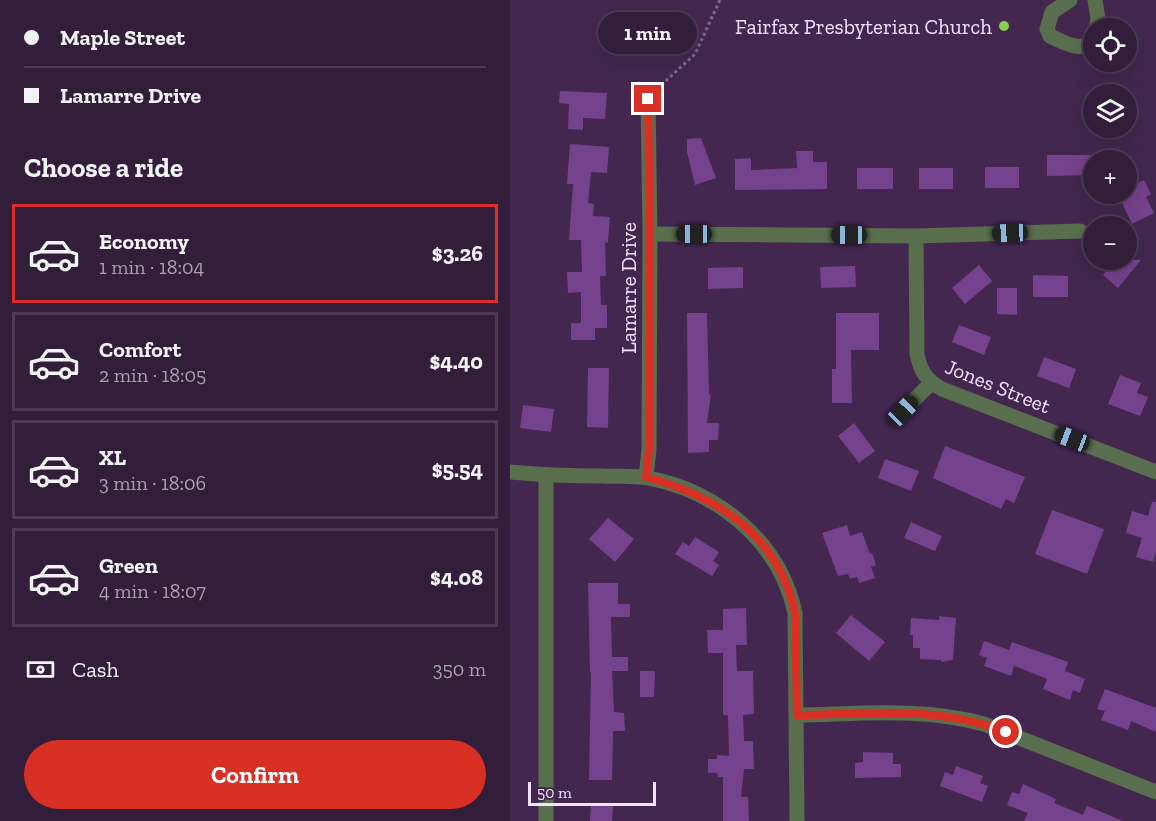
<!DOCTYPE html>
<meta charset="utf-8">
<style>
body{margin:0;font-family:"Zilla Slab",serif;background:#3a2642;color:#f1f3f6;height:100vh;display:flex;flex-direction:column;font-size:22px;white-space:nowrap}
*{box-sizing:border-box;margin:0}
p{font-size:20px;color:#a8a2af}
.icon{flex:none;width:33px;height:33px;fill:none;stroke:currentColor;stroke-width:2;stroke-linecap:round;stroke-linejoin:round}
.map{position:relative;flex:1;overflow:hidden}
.details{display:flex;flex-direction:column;background:#321d3b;width:510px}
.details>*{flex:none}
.hud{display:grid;align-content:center;height:132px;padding:0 24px;background:#321d3b}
.tools{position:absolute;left:573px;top:18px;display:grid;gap:12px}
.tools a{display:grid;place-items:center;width:54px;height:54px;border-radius:50%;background:#321d3b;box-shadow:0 6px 24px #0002,0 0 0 2px #4d3b55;font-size:30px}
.scale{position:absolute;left:18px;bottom:15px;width:128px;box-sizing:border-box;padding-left:6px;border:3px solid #f3e2fb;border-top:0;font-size:16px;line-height:21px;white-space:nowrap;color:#f3e2fb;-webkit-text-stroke:4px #43274f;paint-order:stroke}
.end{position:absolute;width:27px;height:27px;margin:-14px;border:8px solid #d93025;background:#fff;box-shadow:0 0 0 3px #fff}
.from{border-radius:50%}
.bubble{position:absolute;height:42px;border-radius:21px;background:#321d3b;box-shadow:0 6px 24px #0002,0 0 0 2px #4d3b55;font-size:20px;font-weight:800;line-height:42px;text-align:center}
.car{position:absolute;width:18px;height:36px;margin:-18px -9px;border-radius:8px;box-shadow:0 0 4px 2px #0007;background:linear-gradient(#222 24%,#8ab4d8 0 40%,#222 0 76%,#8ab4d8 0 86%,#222 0)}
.hud b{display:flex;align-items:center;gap:21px;height:57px;font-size:22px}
.hud b+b{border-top:2px solid #4d3b55}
.hud i{width:15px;height:15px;background:#f1f3f6}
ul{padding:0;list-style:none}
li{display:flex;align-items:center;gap:18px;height:99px;margin:0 12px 9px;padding:0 12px;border:3px solid #4d3b55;border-radius:0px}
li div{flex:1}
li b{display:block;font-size:22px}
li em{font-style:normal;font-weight:800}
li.selected{border-color:#d93025}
li>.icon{width:54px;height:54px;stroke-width:1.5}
h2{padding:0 24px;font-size:27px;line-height:72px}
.pay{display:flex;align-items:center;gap:15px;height:66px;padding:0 24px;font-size:22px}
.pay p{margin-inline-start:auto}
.action{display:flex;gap:12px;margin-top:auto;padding:12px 24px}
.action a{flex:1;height:69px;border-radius:36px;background:#d93025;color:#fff;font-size:24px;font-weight:800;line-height:69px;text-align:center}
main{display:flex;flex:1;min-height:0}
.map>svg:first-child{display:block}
</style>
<main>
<section class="details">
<div class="hud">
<b><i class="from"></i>Maple Street</b>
<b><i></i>Lamarre Drive</b>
</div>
<h2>Choose a ride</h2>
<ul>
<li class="selected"><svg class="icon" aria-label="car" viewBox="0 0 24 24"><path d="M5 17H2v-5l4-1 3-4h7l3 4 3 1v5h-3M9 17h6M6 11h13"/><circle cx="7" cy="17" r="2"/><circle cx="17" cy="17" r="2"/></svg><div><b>Economy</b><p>1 min · 18:04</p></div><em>$3.26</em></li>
<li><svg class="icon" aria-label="car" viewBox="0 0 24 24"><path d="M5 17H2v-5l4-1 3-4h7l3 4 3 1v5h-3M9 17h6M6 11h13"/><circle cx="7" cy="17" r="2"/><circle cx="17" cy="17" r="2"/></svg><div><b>Comfort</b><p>2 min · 18:05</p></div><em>$4.40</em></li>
<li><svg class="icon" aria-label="car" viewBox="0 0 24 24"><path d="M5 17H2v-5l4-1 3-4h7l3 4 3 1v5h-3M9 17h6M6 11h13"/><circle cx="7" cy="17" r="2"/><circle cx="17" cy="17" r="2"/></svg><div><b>XL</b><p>3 min · 18:06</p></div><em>$5.54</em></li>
<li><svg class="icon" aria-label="car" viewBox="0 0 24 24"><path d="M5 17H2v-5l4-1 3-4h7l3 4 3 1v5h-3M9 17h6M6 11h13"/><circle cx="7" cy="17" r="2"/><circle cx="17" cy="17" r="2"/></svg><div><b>Green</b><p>4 min · 18:07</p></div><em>$4.08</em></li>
</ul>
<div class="pay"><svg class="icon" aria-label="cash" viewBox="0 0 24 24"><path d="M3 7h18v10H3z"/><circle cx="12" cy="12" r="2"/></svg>Cash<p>350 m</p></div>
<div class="action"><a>Confirm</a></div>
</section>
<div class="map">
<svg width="646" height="821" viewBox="0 0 646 821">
<rect width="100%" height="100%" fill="#43274f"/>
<!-- building -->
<g fill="#75428d">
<path d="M50,91L97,93L95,119L73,118V130L58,129L59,104L49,103Z"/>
<path d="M191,138L206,178L185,185L177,152V139Z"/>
<path d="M60,144L99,147L97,173L81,172L78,203L84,204L83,216L100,217L98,243L95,242L96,276H90L91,305H97V328H85V340H61V323H71V292L58,293L57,272H72L71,240H59L63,184H57Z"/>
<path d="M286,151H303V162H317V189L225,190V159L241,158V170L287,168Z"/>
<path d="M537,155H583V175L537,176Z"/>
<rect x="475" y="167" width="34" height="21"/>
<rect x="347" y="168" width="36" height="21"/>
<rect x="409" y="168" width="34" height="21"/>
<path d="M634,180L641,194L636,197L644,213L622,224L608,194H616V188Z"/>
<path d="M606,260H631L608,288L593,275Z"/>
<path d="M469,265L482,281L455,304L442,288Z"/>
<path d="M345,266L346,287L311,288L310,267Z"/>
<path d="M233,267V288L198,289V268Z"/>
<path d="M523,275L558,276V297H523Z"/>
<path d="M487,288H507V315L487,314Z"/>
<path d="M177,313H197L199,395L201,393L197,423H209L208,440H199V452L178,453Z"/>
<path d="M326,313H369V350H341L342,403H322V369H326Z"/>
<path d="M449,325L481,337L474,355L442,342Z"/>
<path d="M534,357L566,369L559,388L527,376Z"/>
<path d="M78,368H99L98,428L77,427Z"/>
<path d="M610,375L631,383L627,393L638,397L630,416L598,404Z"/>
<path d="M13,405L44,409L41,432L10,428Z"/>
<path d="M344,423L365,451L349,463L328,436Z"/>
<path d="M435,446L515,477L504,503L496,499L491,509L423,478Z"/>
<path d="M375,459L409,471L401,491L368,478Z"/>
<path d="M642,502H646V552L643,562L626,557L632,538L616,533L622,511L638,516Z"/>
<path d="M542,510L594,529L577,574L525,554Z"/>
<path d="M98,518L124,539L105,562L79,539Z"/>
<path d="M401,522L432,536L425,551L394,538Z"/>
<path d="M337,525L340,536L352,532L360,554L362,553L366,565L361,567L365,578L349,583L347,577L340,579L338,574L328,576L312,533Z"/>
<path d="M185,537L209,552L203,561L209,565L202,576L165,554L173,542L179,546Z"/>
<path d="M78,583H108V604H120V617H101L102,657H118V671H102L104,712L114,713L115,731H103L102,780H79L81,672H80Z"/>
<path d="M236,608L237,645H226L227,671H243L244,714L233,715L234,741H243L244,769H234L231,797H238L239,821H213V777H208L207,773H198V759H207V755L219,756L218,715H213V653H198L197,630H213V609Z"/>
<path d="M341,615L375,642L359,661L326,633Z"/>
<path d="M429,616L446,618L443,660L431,662V660L410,659V648H403V635H400L401,618L429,620Z"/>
<path d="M474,641L499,650L502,642L558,662L555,671L575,679L570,693L563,690L560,700L533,689L537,679L510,668L504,666L501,676L474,666L477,658L469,655Z"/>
<path d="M130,671H145L144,697H130Z"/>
<path d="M595,689L646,708V732L621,721L618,730L591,720L595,711L587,709Z"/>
<path d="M353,752L383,753V764H391V777L345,778V763L353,762Z"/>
<path d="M446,766L473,776L470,783L478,786L472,802L430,786L435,772L443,775Z"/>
<path d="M513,784L546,799L544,803L573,815L577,806L613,821H514L518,813L497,805L502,792L509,794Z"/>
<path d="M81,805L103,806L102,821H80Z"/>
</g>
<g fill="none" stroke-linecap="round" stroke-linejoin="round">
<!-- path -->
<path stroke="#81698c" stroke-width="3" stroke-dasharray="3 3" stroke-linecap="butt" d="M147,89L185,54L210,0"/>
<!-- minor -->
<g stroke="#5a6f4d" stroke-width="15">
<path d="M560,0L542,12L537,29L540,36C555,43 576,56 584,35"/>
<path d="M585,0L588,19L586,28"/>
<path d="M140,234L406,236L570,231"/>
<path d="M406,236L407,354C410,371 417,381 432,389L646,472"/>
<path d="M393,411L421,383"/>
<path d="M0,472C31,475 61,476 92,476C107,477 123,475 138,478C208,491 270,542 285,613L287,821"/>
<path d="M36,475V821"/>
<path d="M136,477L139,450L140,234L138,99"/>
<path d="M287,715C349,714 413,707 474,724L646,792"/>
</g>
</g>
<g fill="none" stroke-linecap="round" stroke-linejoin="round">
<!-- route -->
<path stroke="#d93025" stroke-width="8" d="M138,99L140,234L139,450L136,477C209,497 268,535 285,613L287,715C359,714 427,705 496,732"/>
</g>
<!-- markers -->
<circle fill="#85cf4c" stroke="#43274f" stroke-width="2" cx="494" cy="26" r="6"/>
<g text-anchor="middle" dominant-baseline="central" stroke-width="5" stroke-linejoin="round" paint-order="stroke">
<!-- poi labels -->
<g font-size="21" fill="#f3e2fb" stroke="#43274f" text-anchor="end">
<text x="482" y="26">Fairfax Presbyterian Church</text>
</g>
<!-- street labels -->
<g font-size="21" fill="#f3e2fb" stroke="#43274f">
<text transform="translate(118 288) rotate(-90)">Lamarre Drive</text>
<text transform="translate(488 386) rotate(22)">Jones Street</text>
</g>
</g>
</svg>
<div class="tools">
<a><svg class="icon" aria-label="locate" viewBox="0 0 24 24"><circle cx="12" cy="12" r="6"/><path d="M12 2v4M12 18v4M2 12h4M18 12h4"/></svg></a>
<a><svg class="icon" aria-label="layers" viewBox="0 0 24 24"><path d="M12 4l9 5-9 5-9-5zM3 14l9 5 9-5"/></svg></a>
<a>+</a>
<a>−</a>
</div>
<div class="scale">50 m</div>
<i class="end from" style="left:496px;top:732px"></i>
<i class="end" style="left:138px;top:99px"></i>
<div class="bubble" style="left:88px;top:12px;width:99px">1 min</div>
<i class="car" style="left:500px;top:233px;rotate:268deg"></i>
<i class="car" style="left:184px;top:234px;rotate:270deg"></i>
<i class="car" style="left:339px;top:235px;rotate:270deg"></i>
<i class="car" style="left:393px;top:411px;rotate:44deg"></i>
<i class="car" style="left:562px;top:439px;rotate:291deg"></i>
</div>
</main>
